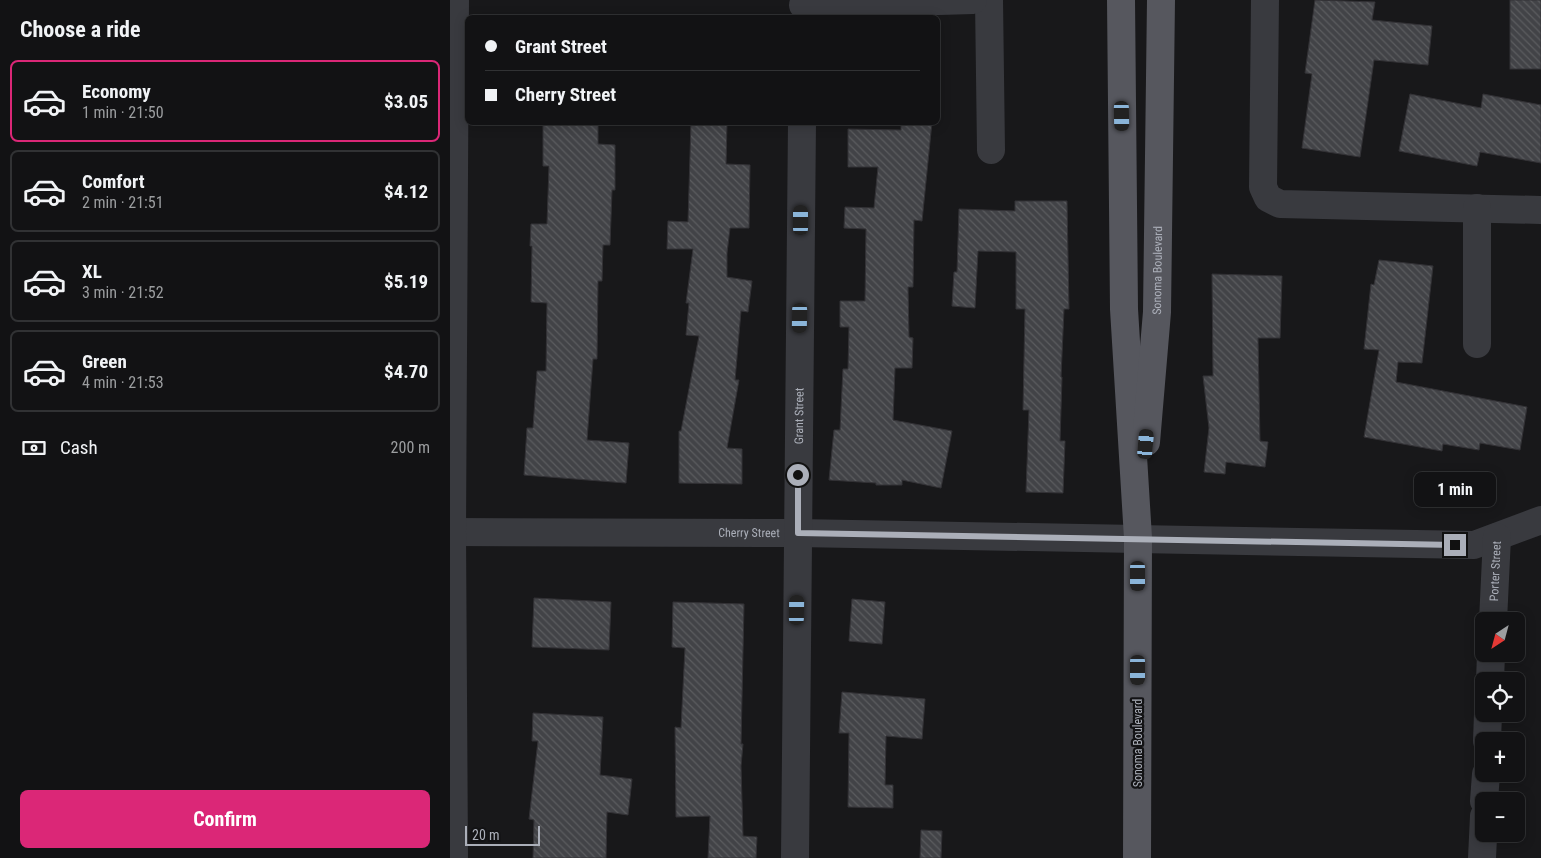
<!DOCTYPE html>
<meta charset="utf-8">
<style>
body{margin:0;font-family:"Roboto Condensed",sans-serif;background:#1b1b1d;color:#f1f3f6;height:100vh;display:flex;flex-direction:column;font-size:19px;white-space:nowrap}
*{box-sizing:border-box;margin:0}
p{font-size:16px;color:#9c9ea0}
.icon{flex:none;width:28px;height:28px;fill:none;stroke:currentColor;stroke-width:2;stroke-linecap:round;stroke-linejoin:round}
.map{position:relative;flex:1;overflow:hidden}
.details{display:flex;flex-direction:column;background:#121214;width:450px}
.details>*{flex:none}
.guide{position:absolute;left:15px;top:15px;width:475px;height:110px;border-radius:8px;box-shadow:0 2px 12px #0003,0 0 0 1px #313234;display:grid;align-content:center;height:110px;padding:0 20px;background:#121214}
.needle{width:32px;rotate:216deg}
.tools{position:absolute;left:1025px;top:612px;display:grid;gap:10px}
.tools a{display:grid;place-items:center;width:50px;height:50px;border-radius:8px;background:#121214;box-shadow:0 2px 12px #0003,0 0 0 1px #313234;font-size:25px}
.scale{position:absolute;left:15px;bottom:12px;width:75px;box-sizing:border-box;padding-left:5px;border:2px solid #abafb9;border-top:0;font-size:14px;line-height:18px;white-space:nowrap;color:#abafb9;-webkit-text-stroke:4px #131315;paint-order:stroke}
.end{position:absolute;width:22px;height:22px;margin:-11px;border:6px solid #abafb9;background:#111;box-shadow:0 0 0 2px #111}
.from{border-radius:50%}
.bubble{position:absolute;height:35px;border-radius:8px;background:#121214;box-shadow:0 2px 12px #0003,0 0 0 1px #313234;font-size:16px;font-weight:700;line-height:35px;text-align:center}
.car{position:absolute;width:15px;height:30px;margin:-15px -8px;border-radius:6px;box-shadow:0 0 4px 1px #0007;background:linear-gradient(#222 24%,#8ab4d8 0 40%,#222 0 76%,#8ab4d8 0 86%,#222 0)}
.guide b{display:flex;align-items:center;gap:18px;height:48px;font-size:19px}
.guide b+b{border-top:1px solid #313234}
.guide i{width:12px;height:12px;background:#f1f3f6}
ul{padding:0;list-style:none}
li{display:flex;align-items:center;gap:15px;height:82px;margin:0 10px 8px;padding:0 10px;border:2px solid #313234;border-radius:8px}
li div{flex:1}
li b{display:block;font-size:19px}
li em{font-style:normal;font-weight:700}
li.active{border-color:#db2777}
li>.icon{width:45px;height:45px;stroke-width:1.5}
h2{padding:0 20px;font-size:22px;line-height:60px}
.pay{display:flex;align-items:center;gap:12px;height:55px;padding:0 20px;font-size:19px}
.pay p{margin-inline-start:auto}
.button{display:flex;gap:10px;margin-top:auto;padding:10px 20px}
.button a{flex:1;height:58px;border-radius:8px;background:#db2777;color:#fff;font-size:20px;font-weight:700;line-height:58px;text-align:center}
main{display:flex;flex:1;min-height:0}
.map>svg:first-child{display:block}
</style>
<main>
<section class="details">
<h2>Choose a ride</h2>
<ul>
<li class="active"><svg class="icon" aria-label="car" viewBox="0 0 24 24"><path d="M5 17H2v-5l4-1 3-4h7l3 4 3 1v5h-3M9 17h6M6 11h13"/><circle cx="7" cy="17" r="2"/><circle cx="17" cy="17" r="2"/></svg><div><b>Economy</b><p>1 min · 21:50</p></div><em>$3.05</em></li>
<li><svg class="icon" aria-label="car" viewBox="0 0 24 24"><path d="M5 17H2v-5l4-1 3-4h7l3 4 3 1v5h-3M9 17h6M6 11h13"/><circle cx="7" cy="17" r="2"/><circle cx="17" cy="17" r="2"/></svg><div><b>Comfort</b><p>2 min · 21:51</p></div><em>$4.12</em></li>
<li><svg class="icon" aria-label="car" viewBox="0 0 24 24"><path d="M5 17H2v-5l4-1 3-4h7l3 4 3 1v5h-3M9 17h6M6 11h13"/><circle cx="7" cy="17" r="2"/><circle cx="17" cy="17" r="2"/></svg><div><b>XL</b><p>3 min · 21:52</p></div><em>$5.19</em></li>
<li><svg class="icon" aria-label="car" viewBox="0 0 24 24"><path d="M5 17H2v-5l4-1 3-4h7l3 4 3 1v5h-3M9 17h6M6 11h13"/><circle cx="7" cy="17" r="2"/><circle cx="17" cy="17" r="2"/></svg><div><b>Green</b><p>4 min · 21:53</p></div><em>$4.70</em></li>
</ul>
<div class="pay"><svg class="icon" aria-label="cash" viewBox="0 0 24 24"><path d="M3 7h18v10H3z"/><circle cx="12" cy="12" r="2"/></svg>Cash<p>200 m</p></div>
<div class="button"><a>Confirm</a></div>
</section>
<div class="map">
<svg width="1091" height="858" viewBox="0 0 1091 858">
<defs>
<pattern id="building-back-hatch" width="6" height="6" patternUnits="userSpaceOnUse" patternTransform="scale(1.25)"><rect width="6" height="6" fill="#424347"/><path d="M-1 5l2 2M0 0l6 6M5-1l2 2" fill="none" stroke="#5b5c5f"/></pattern>
</defs>
<rect width="100%" height="100%" fill="#18181a"/>
<!-- building -->
<g fill="url(#building-back-hatch)" stroke="#333236">
<path d="M865,0L925,2L922,20L982,26L978,65L924,60L910,157L852,148L862,74L855,73Z"/>
<rect x="1060" y="0" width="31" height="69"/>
<path d="M960,94L1031,108L1033,94L1091,105V163L1030,152L1027,166L949,151Z"/>
<path d="M93,122H148V144L165,145V190H162L160,245H153L152,281H148L147,359H143L137,440L179,443L176,483L74,475L77,428H83L87,371H96L97,303L81,302L82,246H80L81,224H97L99,166H93Z"/>
<path d="M241,122H277L276,164L300,165L299,228H280L277,253V277L302,281L298,312L291,311L285,380H289L277,448L292,449V484L229,483V431H231L249,336L236,335L239,303H236L243,249H217L218,221L238,222Z"/>
<path d="M451,122H482L472,221L464,220L463,287H458L459,337L463,338L462,368H445L443,420L502,431L491,488L452,480V485H426V483L379,480L384,430H390L393,369H398L399,327H390V301H415L416,229L394,228L395,207L424,208L428,167H398V129L451,130Z"/>
<path d="M565,201H617L619,309H614L611,377H612L610,441H615L613,493L576,492L579,410H573L575,309H566V252L528,251L525,308L502,306L504,272H507L509,209L565,211Z"/>
<path d="M929,260L983,266L972,363L948,362L946,382L1077,407L1070,450L1030,443L1029,450L993,444L992,451L914,437L929,350L914,349L921,284L924,285Z"/>
<path d="M762,274L832,276L830,338H808L810,441L818,442L815,467L776,462L775,474L754,472L759,428L753,376H763Z"/>
<path d="M84,598L161,602L159,650L82,647Z"/>
<path d="M402,599L435,602L432,644L399,641Z"/>
<path d="M223,602L294,604L291,744H293L291,766L293,836L307,837L306,858H258L260,816L226,817L225,727L231,728L235,648L222,647Z"/>
<path d="M392,692L475,699L472,739L436,736L435,785H443V808L398,807L399,733H389Z"/>
<path d="M83,713L153,717L150,775L182,779L178,815L157,812L156,858H83L84,820L79,819L88,741H82Z"/>
<path d="M471,830L492,831L491,858H470Z"/>
</g>
<g fill="none" stroke-linecap="round" stroke-linejoin="round">
<!-- minor -->
<g stroke="#393a3f" stroke-width="28">
<path d="M539,0L541,150"/>
<path d="M815,0L813,187L818,198L830,204L1091,210"/>
<path d="M353,5L523,0"/>
<path d="M1027,344V208"/>
<path id="s1" d="M0,532L348,533L1024,545L1091,520"/>
<path id="s2" d="M1043,621L1047,537"/>
<path d="M1040,681L1041,654"/>
<path d="M1037,741L1038,714"/>
<path d="M1034,801L1036,774"/>
<path d="M4,858L2,532L5,0"/>
<path id="s3" d="M345,858L352,122"/>
<path d="M1032,858L1034,816"/>
</g>
<!-- major -->
<g stroke="#56575e" stroke-width="28">
<path d="M671,0L674,309L688,538L687,858"/>
<path id="s4" d="M696,442L707,312L711,0"/>
</g>
</g>
<g fill="none" stroke-linecap="round" stroke-linejoin="round">
<!-- route -->
<path stroke="#abafb9" stroke-width="6" d="M348,475V533L1005,545"/>
</g>
<g text-anchor="middle" dominant-baseline="central" stroke-width="4.5" stroke-linejoin="round" paint-order="stroke">
<!-- street labels -->
<g font-size="12" fill="#abafb9" stroke="#131315">
<text stroke="none"><textPath href="#s4" startOffset="172">Sonoma Boulevard</textPath></text>
<text stroke="none"><textPath href="#s3" startOffset="442">Grant Street</textPath></text>
<text stroke="none"><textPath href="#s1" startOffset="299">Cherry Street</textPath></text>
<text stroke="none"><textPath href="#s2" startOffset="50">Porter Street</textPath></text>
<text transform="translate(688 743) rotate(-90)">Sonoma Boulevard</text>
</g>
</g>
</svg>
<div class="tools">
<a><svg class="needle" viewBox="-14 -14 28 28"><path d="M0-13l5 13h-10z" fill="#e53935"/><path d="M0 13l5-13h-10z" fill="#9c9ea0"/></svg></a>
<a><svg class="icon" aria-label="locate" viewBox="0 0 24 24"><circle cx="12" cy="12" r="6"/><path d="M12 2v4M12 18v4M2 12h4M18 12h4"/></svg></a>
<a>+</a>
<a>−</a>
</div>
<div class="scale">20 m</div>
<i class="end from" style="left:348px;top:475px"></i>
<i class="end" style="left:1005px;top:545px"></i>
<div class="bubble" style="left:964px;top:472px;width:82px">1 min</div>
<i class="car" style="left:672px;top:116px;rotate:179deg"></i>
<i class="car" style="left:351px;top:220px;rotate:0deg"></i>
<i class="car" style="left:350px;top:318px;rotate:181deg"></i>
<i class="car" style="left:696px;top:444px;rotate:5deg"></i>
<i class="car" style="left:688px;top:576px;rotate:180deg"></i>
<i class="car" style="left:347px;top:610px;rotate:1deg"></i>
<i class="car" style="left:688px;top:670px;rotate:180deg"></i>
<div class="guide">
<b><i class="from"></i>Grant Street</b>
<b><i></i>Cherry Street</b>
</div>
</div>
</main>
